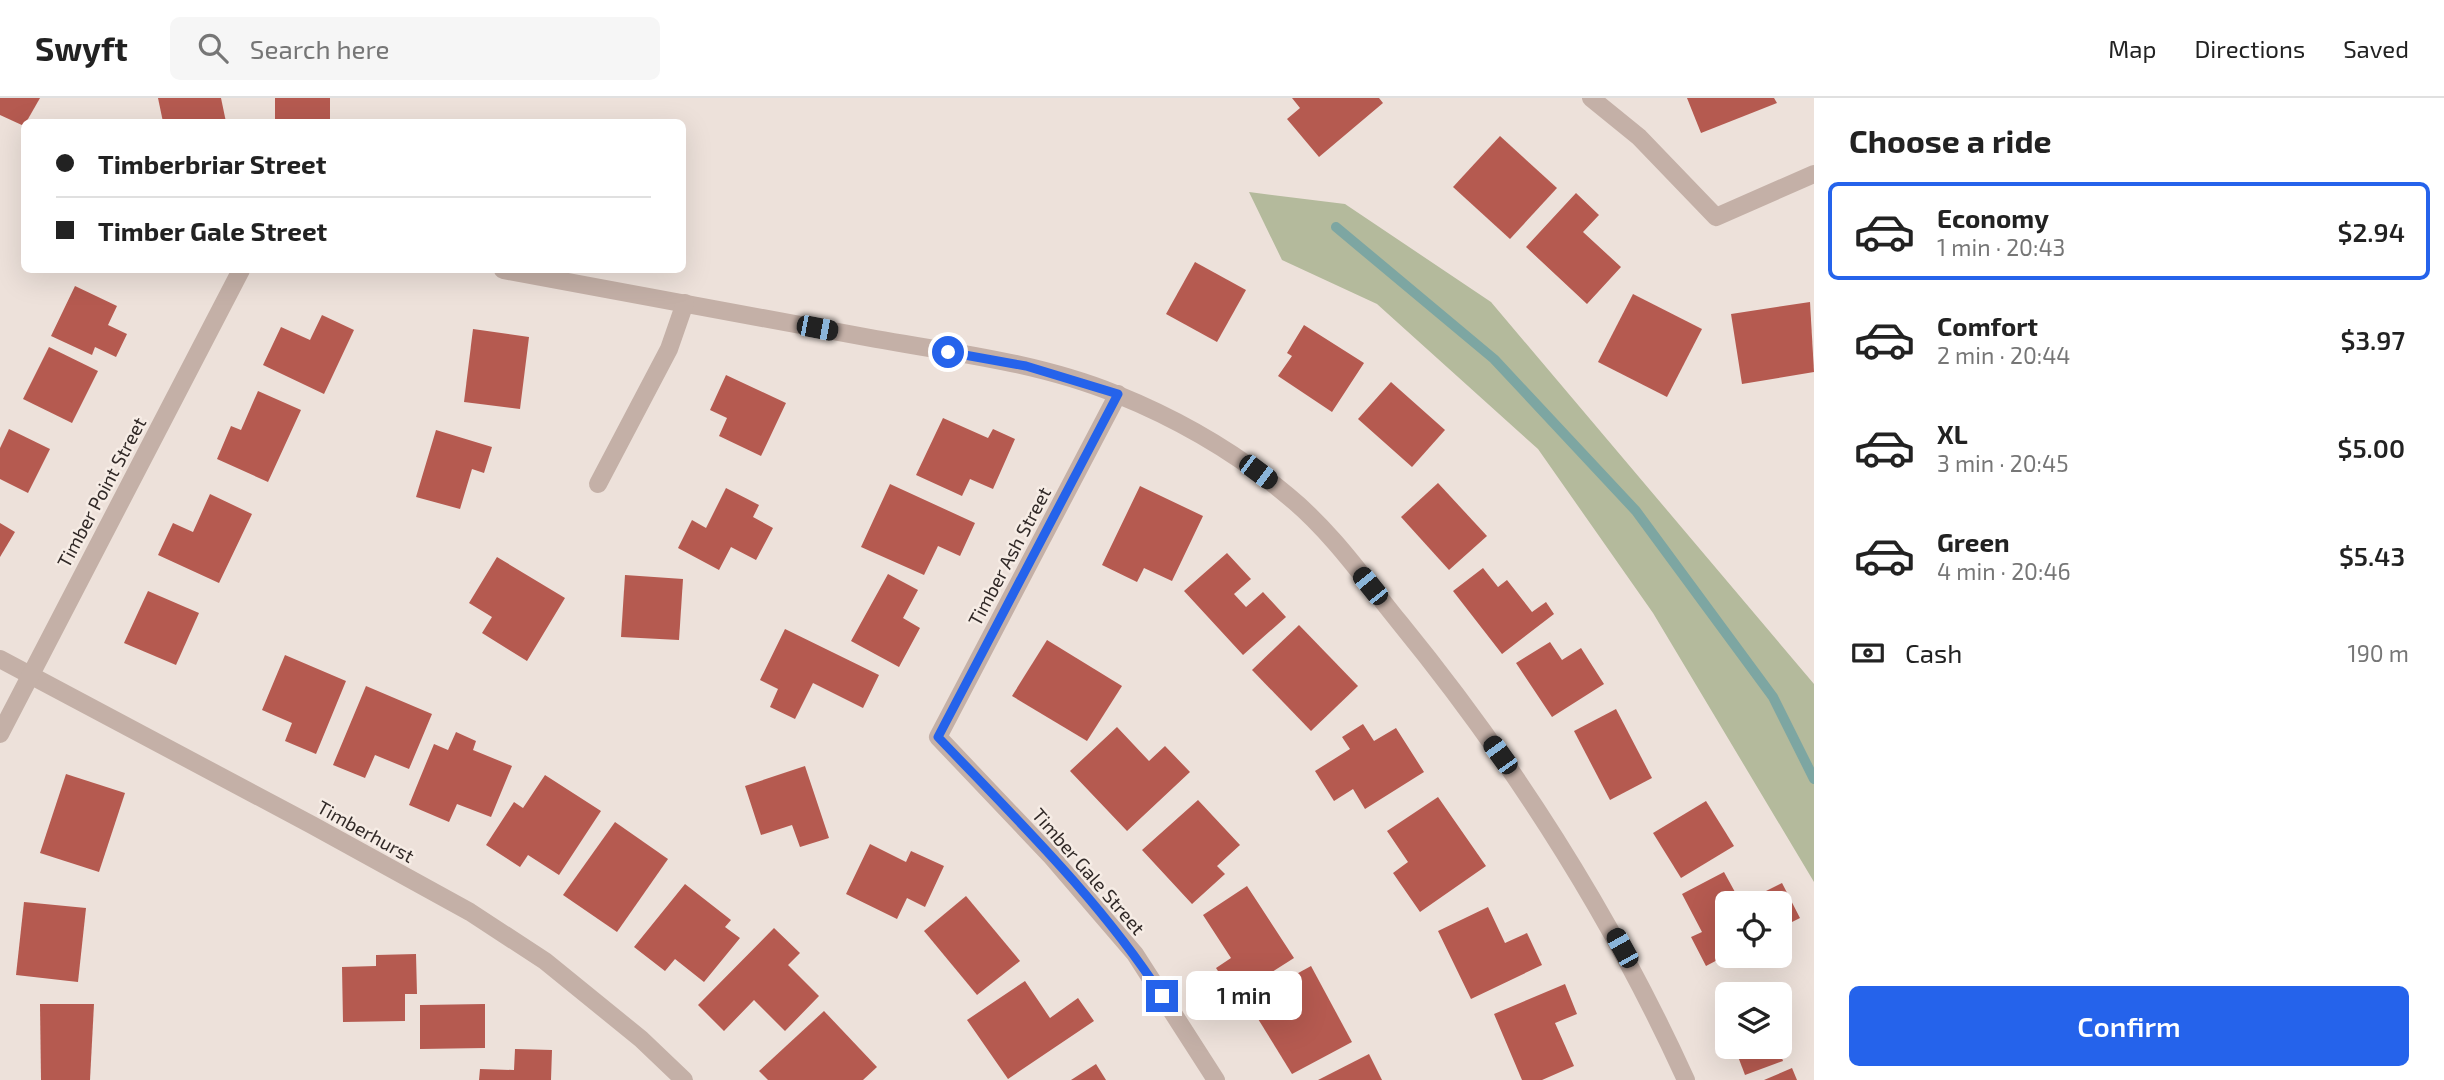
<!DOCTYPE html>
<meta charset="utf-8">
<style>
body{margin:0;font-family:"Exo 2",sans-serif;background:#f6f6f6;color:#222;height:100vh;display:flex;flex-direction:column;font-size:26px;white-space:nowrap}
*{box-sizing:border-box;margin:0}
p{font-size:23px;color:#767676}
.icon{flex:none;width:38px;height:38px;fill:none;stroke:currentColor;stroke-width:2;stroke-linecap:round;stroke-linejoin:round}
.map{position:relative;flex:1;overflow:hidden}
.details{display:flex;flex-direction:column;background:#fff;width:630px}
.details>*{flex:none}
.banner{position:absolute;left:21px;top:21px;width:665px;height:154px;border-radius:10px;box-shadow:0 7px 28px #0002;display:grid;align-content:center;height:154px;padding:0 35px;background:#fff}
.tools{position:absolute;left:1715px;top:793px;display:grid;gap:14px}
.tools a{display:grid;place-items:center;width:77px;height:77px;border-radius:10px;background:#fff;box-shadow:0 7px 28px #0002;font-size:35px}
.end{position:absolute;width:32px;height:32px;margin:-16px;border:9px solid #2563eb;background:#fff;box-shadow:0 0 0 4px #fff}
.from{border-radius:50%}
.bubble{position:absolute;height:49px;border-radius:10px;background:#fff;box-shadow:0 7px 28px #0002;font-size:23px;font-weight:600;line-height:49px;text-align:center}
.car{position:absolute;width:21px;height:42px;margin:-21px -10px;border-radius:9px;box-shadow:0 0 5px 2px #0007;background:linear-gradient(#222 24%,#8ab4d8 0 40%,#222 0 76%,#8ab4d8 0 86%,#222 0)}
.banner b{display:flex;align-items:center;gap:24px;height:66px;font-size:26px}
.banner b+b{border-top:2px solid #e0e0e0}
.banner i{width:18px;height:18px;background:#222}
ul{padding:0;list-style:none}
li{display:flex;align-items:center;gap:21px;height:98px;margin:0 14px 10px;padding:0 21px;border:4px solid transparent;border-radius:10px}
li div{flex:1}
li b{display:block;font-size:26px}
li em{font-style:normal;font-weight:600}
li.on{border-color:#2563eb}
li>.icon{width:63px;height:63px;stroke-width:1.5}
h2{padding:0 35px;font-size:32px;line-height:84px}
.pay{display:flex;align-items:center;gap:18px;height:77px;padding:0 35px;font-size:26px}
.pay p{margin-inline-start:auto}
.button{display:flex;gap:14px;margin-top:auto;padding:14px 35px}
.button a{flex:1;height:80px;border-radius:10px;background:#2563eb;color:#fff;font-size:28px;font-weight:600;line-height:80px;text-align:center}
header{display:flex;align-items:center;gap:42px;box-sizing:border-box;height:98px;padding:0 35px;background:#fff;border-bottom:2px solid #e0e0e0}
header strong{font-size:33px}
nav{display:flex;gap:38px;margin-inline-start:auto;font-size:24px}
.search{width:490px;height:63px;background:#f6f6f6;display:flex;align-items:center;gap:18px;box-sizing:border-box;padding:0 24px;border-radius:10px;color:#767676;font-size:26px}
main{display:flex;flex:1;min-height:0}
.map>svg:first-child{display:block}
</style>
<header>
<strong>Swyft</strong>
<div class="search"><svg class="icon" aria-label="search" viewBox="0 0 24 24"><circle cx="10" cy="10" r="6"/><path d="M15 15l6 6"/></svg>Search here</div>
<nav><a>Map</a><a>Directions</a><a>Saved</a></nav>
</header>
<main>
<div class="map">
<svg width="1814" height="982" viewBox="0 0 1814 982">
<rect width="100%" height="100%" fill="#ede1da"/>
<!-- green -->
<path fill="#b4ba9c" d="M1249,94L1345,106L1491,204L1814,586V784L1653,515L1538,351L1377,206L1282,162Z"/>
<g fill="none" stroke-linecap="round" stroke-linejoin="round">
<!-- stream -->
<path stroke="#7da6a2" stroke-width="10" d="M1336,129L1494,261L1636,413L1773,599L1814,681"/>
</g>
<!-- building -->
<g fill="#b55a50">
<path d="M0,0H40L24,28L0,17Z"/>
<path d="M158,0H221L226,24H163Z"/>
<rect x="275" y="0" width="55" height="24"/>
<path d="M1292,0H1379L1383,5L1319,59L1287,21L1300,10Z"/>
<path d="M1687,0H1774L1777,5L1701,35Z"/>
<path d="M1500,38L1557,90L1510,141L1453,89Z"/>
<path d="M1576,95L1599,117L1583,134L1621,169L1587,206L1526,149Z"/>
<path d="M1195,164L1246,192L1217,244L1166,216Z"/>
<path d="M75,188L117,208L108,227L127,236L116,259L95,249L92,257L51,238Z"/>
<path d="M1633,196L1702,231L1667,299L1598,264Z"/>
<path d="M1810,204L1814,274L1742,286L1731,216Z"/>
<path d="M322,217L354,232L324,296L263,267L281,229L310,242Z"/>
<path d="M1304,227L1364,265L1332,314L1278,278L1292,258L1287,255Z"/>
<path d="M473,231L529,239L520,311L464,304Z"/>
<path d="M49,249L98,273L72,325L23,301Z"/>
<path d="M726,277L786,305L761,358L719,338L727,320L710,312Z"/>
<path d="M1391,284L1445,332L1412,369L1358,321Z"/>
<path d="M258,293L301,312L268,384L217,361L231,328L241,332Z"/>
<path d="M943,320L988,340L993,331L1015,341L993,391L970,381L962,398L916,377Z"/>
<path d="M9,331L50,351L28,395L0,381V350Z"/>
<path d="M436,332L492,349L484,375L472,371L460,411L416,399Z"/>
<path d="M1438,385L1487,438L1449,472L1401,419Z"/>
<path d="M890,386L975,425L960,458L938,448L924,477L861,449Z"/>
<path d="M1140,388L1203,418L1172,483L1144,470L1137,484L1102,467Z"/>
<path d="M726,390L759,407L753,419L773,430L756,462L731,449L719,472L678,450L692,422L706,430Z"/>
<path d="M210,396L252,416L219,485L158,457L173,425L193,434Z"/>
<path d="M0,425L15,434L0,459Z"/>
<path d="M1227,455L1251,481L1234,496L1246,509L1263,494L1286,519L1243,557L1184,493Z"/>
<path d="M497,459L565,500L527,563L482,535L492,519L469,505Z"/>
<path d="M1483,470L1498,489L1507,482L1532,514L1546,504L1554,516L1502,556L1453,493Z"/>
<path d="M888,476L918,492L903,520L920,530L899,569L851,543Z"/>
<path d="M625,477L683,481L679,542L621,539Z"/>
<path d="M148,493L199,515L176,567L124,545Z"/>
<path d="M1299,527L1358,588L1311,633L1252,572Z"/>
<path d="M785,531L879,577L863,610L813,585L795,621L770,609L778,591L760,582Z"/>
<path d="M1047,542L1122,588L1087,643L1012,598Z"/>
<path d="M1550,544L1562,562L1581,550L1604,586L1552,619L1516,565Z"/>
<path d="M285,557L346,583L316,656L285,643L292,625L262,612Z"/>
<path d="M366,588L432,616L409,671L375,657L365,680L333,667Z"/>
<path d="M1616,611L1652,680L1610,702L1574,633Z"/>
<path d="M1363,626L1374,643L1396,630L1424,674L1365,711L1353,691L1334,703L1315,673L1350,651L1342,639Z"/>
<path d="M1117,629L1149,663L1165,648L1190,674L1127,733L1070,673Z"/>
<path d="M456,634L476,643L473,652L512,668L491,719L457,706L449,724L409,707L434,646L448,652Z"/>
<path d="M805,668L829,740L800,749L792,727L761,737L745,688Z"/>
<path d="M66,676L125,695L99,774L40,755Z"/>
<path d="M545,677L601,713L559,777L528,757L520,769L486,747L514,704L523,710Z"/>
<path d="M1438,699L1486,768L1420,814L1393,775L1408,764L1387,733Z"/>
<path d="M1198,702L1240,747L1217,768L1225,776L1192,806L1142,752Z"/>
<path d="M1706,703L1734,748L1681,780L1653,735Z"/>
<path d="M615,724L668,761L617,834L563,797Z"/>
<path d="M870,746L906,764L911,753L944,768L925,809L907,800L897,821L846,796Z"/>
<path d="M1724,774L1741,805H1727V857L1706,868L1691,839L1702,834L1682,796Z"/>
<path d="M1782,785L1800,820L1780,830V805H1742Z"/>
<path d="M685,786L731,822L725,829L740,840L704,884L675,861L665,873L634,849Z"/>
<path d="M1247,788L1294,860L1234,898L1216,870L1231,860L1203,817Z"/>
<path d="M966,798L1020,863L977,897L924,833Z"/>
<path d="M24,804L86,810L78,884L16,877Z"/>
<path d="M1488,809L1505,845L1527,835L1542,867L1471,901L1438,833Z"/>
<path d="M774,830L800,855L788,867L819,898L785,933L754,902L724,933L698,907Z"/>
<path d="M416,856L417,896H405V923L343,924L342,869L376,868V857Z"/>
<path d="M1311,868L1352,944L1292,976L1247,903Z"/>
<path d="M1025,883L1050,920L1078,900L1094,923L1008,981L967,922Z"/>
<path d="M1754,884L1759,896H1727V928L1716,898Z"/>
<path d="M1565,886L1577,916L1555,925L1574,968L1542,982H1522L1494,916Z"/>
<path d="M40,906H94L90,982H41Z"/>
<path d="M485,906V950L420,951V907Z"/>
<path d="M824,913L877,969L863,982H768L759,973Z"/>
<path d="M1734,948H1778L1783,963L1745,977Z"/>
<path d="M515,951L552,952L551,982H479L480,971L514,972Z"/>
<path d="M1369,956L1382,982H1318Z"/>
<path d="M1096,966L1106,982H1071Z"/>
<path d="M1792,970L1797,982H1764Z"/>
</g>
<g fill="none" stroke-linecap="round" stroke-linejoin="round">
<!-- street -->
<g stroke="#c4b0a7" stroke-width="18">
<path d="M1591,0L1639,39L1716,119L1814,76"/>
<path d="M503,172C628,194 752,218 876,241C956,255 1040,265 1116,296C1178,321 1237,355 1288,398C1332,434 1365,482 1400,525C1515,666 1611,817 1686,982"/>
<path d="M1118,296L938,639L1050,757L1135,856L1216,982"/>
<path d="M598,386L669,251L685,205"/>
<path d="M0,561L312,727L470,814L545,863L641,941L684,982"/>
<path d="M0,636L241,172"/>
</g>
</g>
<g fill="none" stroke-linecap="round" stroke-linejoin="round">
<!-- route -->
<path stroke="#2563eb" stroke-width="9" d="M948,254L1026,268L1118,296L938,639C1016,721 1100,802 1162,898"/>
</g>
<g text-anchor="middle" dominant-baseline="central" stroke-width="5" stroke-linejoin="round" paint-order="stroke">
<!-- street labels -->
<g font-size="19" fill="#312927" stroke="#f6ece5">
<text transform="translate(101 394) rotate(-62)">Timber Point Street</text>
<text transform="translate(1009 458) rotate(-62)">Timber Ash Street</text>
<text transform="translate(366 733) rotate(29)">Timberhurst</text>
<text transform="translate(1089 773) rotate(49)">Timber Gale Street</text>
</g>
</g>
</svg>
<div class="tools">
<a><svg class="icon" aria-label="locate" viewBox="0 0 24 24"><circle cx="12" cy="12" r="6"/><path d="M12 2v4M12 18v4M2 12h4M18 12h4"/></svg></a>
<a><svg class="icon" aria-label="layers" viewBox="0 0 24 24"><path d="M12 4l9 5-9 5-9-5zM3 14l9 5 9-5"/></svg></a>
</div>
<i class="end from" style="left:948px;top:254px"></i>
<i class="end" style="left:1162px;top:898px"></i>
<div class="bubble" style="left:1186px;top:873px;width:116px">1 min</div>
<i class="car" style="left:817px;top:230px;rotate:101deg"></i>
<i class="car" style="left:1258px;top:374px;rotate:127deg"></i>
<i class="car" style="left:1370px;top:488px;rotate:321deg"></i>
<i class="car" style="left:1500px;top:657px;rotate:324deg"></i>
<i class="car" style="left:1622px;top:850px;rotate:331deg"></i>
<div class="banner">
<b><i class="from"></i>Timberbriar Street</b>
<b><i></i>Timber Gale Street</b>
</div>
</div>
<section class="details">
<h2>Choose a ride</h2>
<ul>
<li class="on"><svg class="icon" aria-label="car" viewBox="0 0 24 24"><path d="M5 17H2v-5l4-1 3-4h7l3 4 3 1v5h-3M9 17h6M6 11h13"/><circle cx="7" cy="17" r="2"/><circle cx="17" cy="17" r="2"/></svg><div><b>Economy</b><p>1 min · 20:43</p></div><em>$2.94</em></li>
<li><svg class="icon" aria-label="car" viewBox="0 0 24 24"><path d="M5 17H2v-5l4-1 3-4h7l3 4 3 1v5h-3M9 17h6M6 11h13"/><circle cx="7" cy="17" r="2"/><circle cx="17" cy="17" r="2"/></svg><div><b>Comfort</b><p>2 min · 20:44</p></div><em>$3.97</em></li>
<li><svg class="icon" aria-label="car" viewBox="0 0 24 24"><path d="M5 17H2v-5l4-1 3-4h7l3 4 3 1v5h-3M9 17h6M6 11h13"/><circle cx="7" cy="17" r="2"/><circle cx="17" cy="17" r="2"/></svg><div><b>XL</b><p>3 min · 20:45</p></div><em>$5.00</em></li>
<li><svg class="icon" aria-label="car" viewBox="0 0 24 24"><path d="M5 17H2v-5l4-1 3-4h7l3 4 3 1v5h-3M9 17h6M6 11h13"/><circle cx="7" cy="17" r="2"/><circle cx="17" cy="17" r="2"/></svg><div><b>Green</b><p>4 min · 20:46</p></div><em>$5.43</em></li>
</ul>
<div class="pay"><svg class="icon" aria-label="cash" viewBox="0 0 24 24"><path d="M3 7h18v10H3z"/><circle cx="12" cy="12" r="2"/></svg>Cash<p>190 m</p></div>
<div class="button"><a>Confirm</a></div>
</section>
</main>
